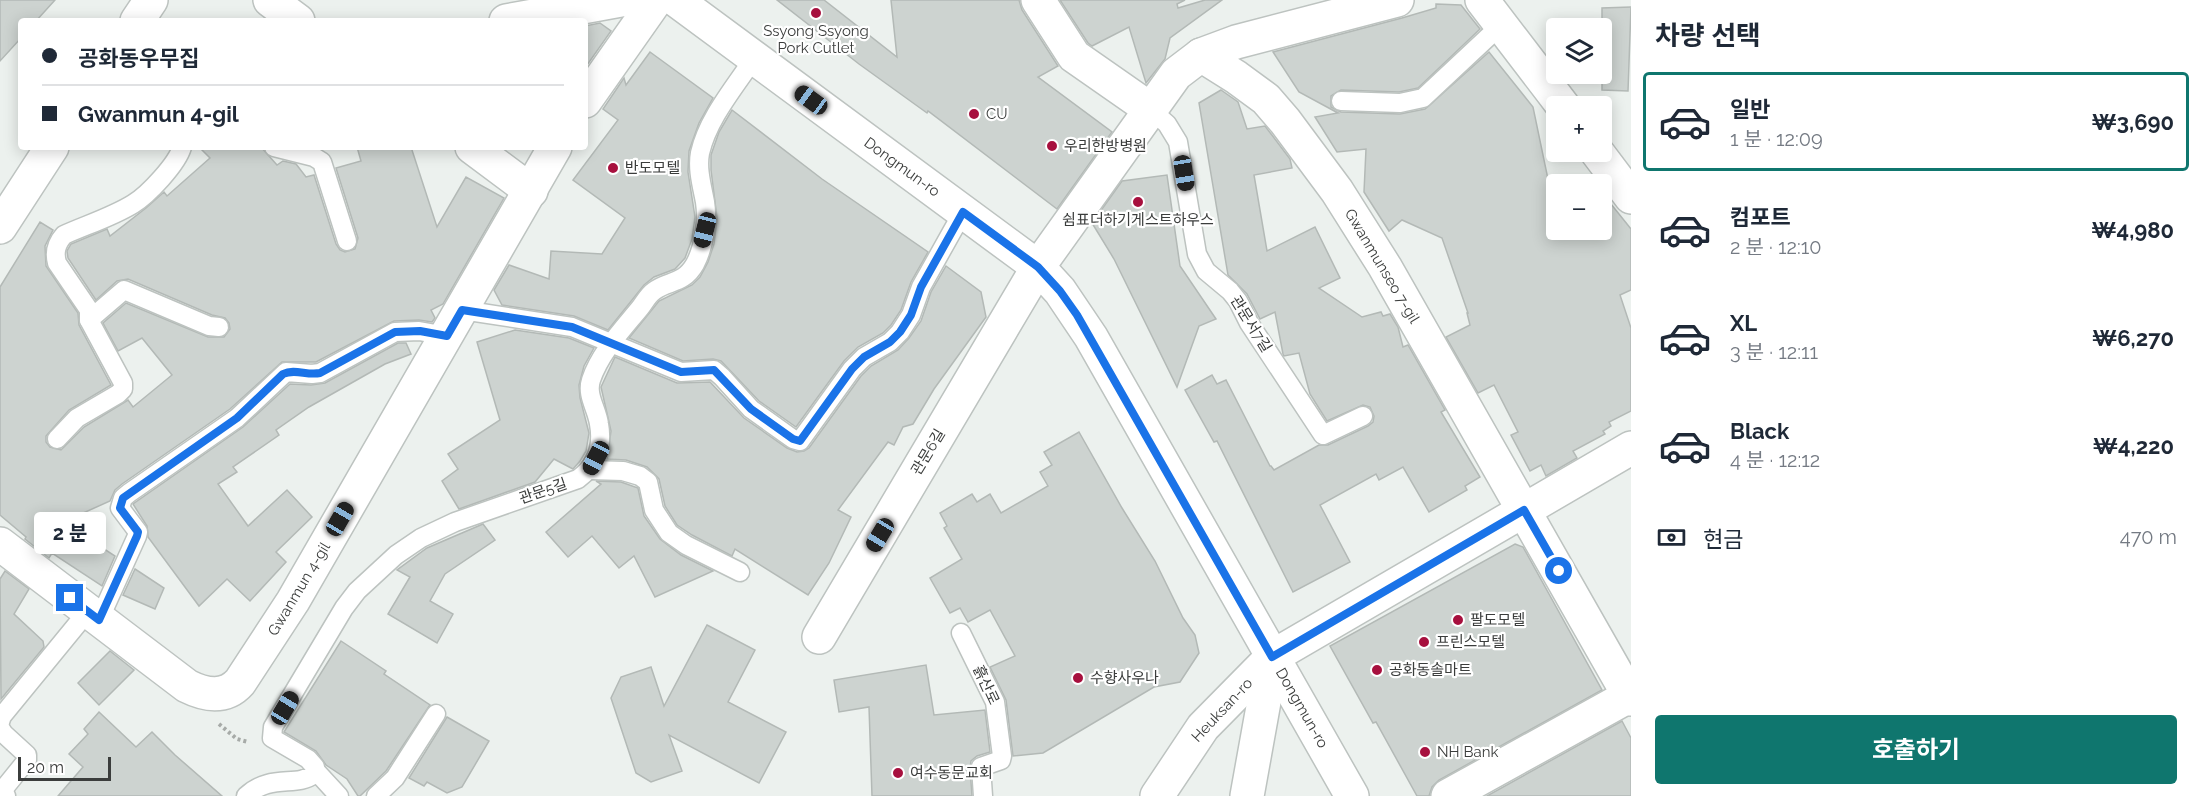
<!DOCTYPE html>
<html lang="ko">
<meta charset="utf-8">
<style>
body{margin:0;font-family:Raleway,"Noto Sans KR",sans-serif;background:#f2f2f3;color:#1f2937;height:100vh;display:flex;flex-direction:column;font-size:22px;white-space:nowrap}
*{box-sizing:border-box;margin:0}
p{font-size:20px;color:#747a83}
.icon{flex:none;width:33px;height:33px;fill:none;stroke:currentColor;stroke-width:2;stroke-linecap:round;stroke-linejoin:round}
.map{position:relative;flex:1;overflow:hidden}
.drawer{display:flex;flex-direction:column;background:#fff;width:570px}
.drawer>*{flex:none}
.top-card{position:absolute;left:18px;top:18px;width:570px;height:132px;border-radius:6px;box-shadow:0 3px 15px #0003;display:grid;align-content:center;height:132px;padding:0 24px;background:#fff}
.fabs{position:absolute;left:1546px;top:18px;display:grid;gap:12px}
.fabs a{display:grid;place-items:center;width:66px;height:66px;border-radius:6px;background:#fff;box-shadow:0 3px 15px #0003;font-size:30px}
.scale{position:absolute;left:18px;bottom:15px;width:93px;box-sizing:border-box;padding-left:6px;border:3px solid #3b3d3c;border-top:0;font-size:16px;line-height:21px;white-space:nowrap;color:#3b3d3c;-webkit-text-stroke:4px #fff;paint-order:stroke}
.end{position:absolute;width:27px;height:27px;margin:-14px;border:8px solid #1a73e8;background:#fff;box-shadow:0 0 0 3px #fff}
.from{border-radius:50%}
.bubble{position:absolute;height:42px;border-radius:6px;background:#fff;box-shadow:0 3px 15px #0003;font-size:20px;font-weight:700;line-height:42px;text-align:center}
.car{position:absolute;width:18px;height:36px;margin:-18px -9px;border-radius:8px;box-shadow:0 0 4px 2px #0007;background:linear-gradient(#222 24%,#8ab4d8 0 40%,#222 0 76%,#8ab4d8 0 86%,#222 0)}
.top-card b{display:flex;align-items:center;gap:21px;height:57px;font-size:22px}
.top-card b+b{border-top:2px solid #e0e1e3}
.top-card i{width:15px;height:15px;background:#1f2937}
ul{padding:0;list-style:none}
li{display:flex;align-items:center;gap:18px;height:99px;margin:0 12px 9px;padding:0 12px;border:3px solid transparent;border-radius:6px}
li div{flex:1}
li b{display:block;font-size:22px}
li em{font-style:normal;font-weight:700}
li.on{border-color:#0f766e}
li>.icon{width:54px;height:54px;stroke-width:1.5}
h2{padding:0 24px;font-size:27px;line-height:72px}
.pay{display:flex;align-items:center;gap:15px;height:66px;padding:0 24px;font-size:22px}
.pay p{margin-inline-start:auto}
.primary-button{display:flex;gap:12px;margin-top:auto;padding:12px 24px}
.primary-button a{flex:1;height:69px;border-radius:6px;background:#0f766e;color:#fff;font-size:24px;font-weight:700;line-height:69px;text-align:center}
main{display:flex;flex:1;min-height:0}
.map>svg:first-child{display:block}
</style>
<main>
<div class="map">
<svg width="1631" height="796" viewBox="0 0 1631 796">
<rect width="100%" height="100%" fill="#ecf1ee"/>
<!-- building -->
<g fill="#cdd3d0" stroke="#b3b9b6" stroke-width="1.5">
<path d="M0,0H55L36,21H21V38L0,61Z"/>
<path d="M777,0H824L897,57L891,0H1019L1022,10L1058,66L1038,77L1112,132L1057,209L928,111L927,113L859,64Z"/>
<path d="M1060,0H1185L1177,4L1178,8L1205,0H1222L1170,38L1165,59L1146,83L1129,27L1092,46L1088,43Z"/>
<path d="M1436,4L1461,5L1480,29L1418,88L1399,92L1341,90L1331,96V107L1341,112L1400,114L1425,109L1489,52L1533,107L1554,208H1557V230H1602V200L1607,199L1631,229V290L1620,295L1631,328V411L1609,422L1611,426L1603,431L1605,434L1573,451L1577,458L1546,476L1541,465L1530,471L1511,435L1518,432L1494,385L1478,393L1446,337L1470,325L1467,313H1468L1442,238L1402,220L1389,231L1364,192L1366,149L1337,152L1315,117L1338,113L1299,92L1273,52L1402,18L1436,8Z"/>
<path d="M1631,7L1628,91L1602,90V8Z"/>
<path d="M600,23L611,31L585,68V26Z"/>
<path d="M650,52L713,98L699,123L689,151L688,172L695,217L692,239L685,258L675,269L654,277L644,285L608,330L574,316L502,305L494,290L509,265L549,279L551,251L602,254L625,218L573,180L618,120L603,109L624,78L626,85Z"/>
<path d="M1221,90L1238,102L1247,129L1265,126L1290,159L1292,168L1254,175L1267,251L1315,227L1340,278L1319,288L1362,317L1381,312L1383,316L1390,314L1398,327L1403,347L1408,345L1445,410L1441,412L1480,477L1465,486L1467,490L1429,512L1403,467L1379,480L1376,474L1320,505L1350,562L1293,592L1217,441L1214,442L1185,390L1212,375L1217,384L1226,380L1270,466H1271L1274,470L1319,445H1328L1368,426L1373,422L1374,416L1370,407L1363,405L1327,421L1310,394L1299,353L1284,356L1283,354L1275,312L1260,319L1247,294L1228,275L1199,103Z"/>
<path d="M732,110L822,179L928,252L911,282L901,310L891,325L883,333L858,347L844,361L796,427L759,401L721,361L713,359L683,361L629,338L659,301L692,285L700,277L708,262L714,244L717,218L711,170V155L719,132Z"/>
<path d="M199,147H261L277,165L283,161L296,164L306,177L314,175L336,244L340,250L345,252L355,249L358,238L336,168L361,161L357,147H411L437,227L466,177L504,198L443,304L431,310L435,318L432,322L419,320L394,321L316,362H282L230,409L122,484L115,490L110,501L63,522L115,556L102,586L52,553L49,558L25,539L26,537L0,515V287L40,222L53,230L45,246L46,266L78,313L79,325L111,385L69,410L46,436V442L50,447L61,450L84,427L128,400L133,407L172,375L142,338L118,351L103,323L126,303L208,337H224L230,329L229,323L225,318L212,315L128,279L117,281L96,300L68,258L67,251L71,244L107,229L110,236L146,208L164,192L167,196L210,158Z"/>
<path d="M1167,175L1180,266L1216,319L1199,326L1177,387L1114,259L1092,223L1122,181Z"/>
<path d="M946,266L981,292L986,317L934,389L913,424L903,427L894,445L888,442L838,510L851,517L829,563L808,595L735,549L732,556L692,535L677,525L665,506L659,479L647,467L626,460L607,459L611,431L601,387L615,357L677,383L710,382L744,418L787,448L797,452L804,451L809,448L861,376L871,366L898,350L909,338L921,321L931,292Z"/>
<path d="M515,330L569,338L594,348L584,366L579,385L580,398L589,433L586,451L580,461L573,469L554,459L535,482L459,509L442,481L458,469L448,454L500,420L477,342Z"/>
<path d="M398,343H406L411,354L385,364L309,407L276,430L279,435L233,467L237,472L218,484L248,526L287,490L312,517L276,552L286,562L250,601L227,579L199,606L148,537L147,526L133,504L243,427L290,384L311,385L325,383Z"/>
<path d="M1079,432L1122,508L1155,561L1183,618L1195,635L1199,653L1180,682L1154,687L1043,753L1013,756L1006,700L990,667L1015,656L990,610L968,622L960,608L950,613L930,578L962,559L944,528L947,526L940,513L972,494L977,502L990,494L1001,513L1048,486L1040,472L1052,465L1044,452Z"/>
<path d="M596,481L621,482L638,488L644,516L660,539L681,555L713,571L655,597L634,556L619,568L592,536L568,557L546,532L601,484Z"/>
<path d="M483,524L495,540L445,574L430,601L453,614L437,643L388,614L410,577L397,570L427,548Z"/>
<path d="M1515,544L1523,547L1602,690L1439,780L1432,787L1429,796H1417L1376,722L1373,723L1330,646Z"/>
<path d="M135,569L164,588L155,609L123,595Z"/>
<path d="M5,571L29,589L14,614L43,641L44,647L1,699L0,579Z"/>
<path d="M707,625L755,650L728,702L786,732L759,783L669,735L682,771L651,782L636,773L611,698L621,677L651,667L664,706Z"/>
<path d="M341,641L386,671L384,674L430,705L386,771L360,796H358L347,779L326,765L316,751L284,732Z"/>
<path d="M110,651L134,670L99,705L78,683Z"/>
<path d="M926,665L934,715L985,710L990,752L977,756L971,761L970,768L972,796H872L869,707L839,712L834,680Z"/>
<path d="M99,712L136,747L152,732L175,755L222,796H58L83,767L69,754L88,734L84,729Z"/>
<path d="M447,717L489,741L462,787L447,793L427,782L424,786L409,778Z"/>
<path d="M1622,721L1631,738V796H1487Z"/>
</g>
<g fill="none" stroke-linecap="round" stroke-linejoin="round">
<defs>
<g id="lane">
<path d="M1341,101L1400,103L1423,98L1501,25"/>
<path d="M1150,109L1167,124L1178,142L1197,254L1206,271L1230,291L1238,301L1249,323L1323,435L1363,416"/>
<path d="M274,147L314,157L322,162L347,241"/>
<path d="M462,310L572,327L681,372L714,370L722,377L751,409L793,439L800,441L852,369L864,357L890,342L900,332L911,315L921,287L963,212"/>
<path d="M89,320L124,290L209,326L219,327"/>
<path d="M57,439L77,418L118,394L123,389V383L89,320V310L57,263C54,252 56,244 64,235C86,225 112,217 133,204C148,195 177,164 182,147"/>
<path d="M590,470L623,471L640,476L648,482L654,510L669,533L686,545L740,572"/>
<path d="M99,620L137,536L138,532L120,508L123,498L129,493L237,418L286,372L312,374L320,373L395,332L419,331L447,336"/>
<path d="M961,633L995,702L1002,756L1001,760L981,767L983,796"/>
<path d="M0,722L2,716L88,611"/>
<path d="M0,728L4,734L27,755V760L6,786L4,792L6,796"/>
<path d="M315,770L339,796"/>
<path d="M246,796C271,773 297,788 314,774L315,767L308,759L272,738L273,727L344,608L357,591L396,555L421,538L455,522L578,479C596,466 603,446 599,424C597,409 586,395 591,380C600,353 622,330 640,308C644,303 648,295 654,291C668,280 683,285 695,264C704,247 708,221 705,202C702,186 697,169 700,153C708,118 735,87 754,58"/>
<path d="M376,796L395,778L436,714"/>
</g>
<g id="street">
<path d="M270,0L298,21"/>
<path d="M1038,0L1074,56L1150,109"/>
<path d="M1482,0L1563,106"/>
<path d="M137,21L151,0"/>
<path d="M506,21L621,0"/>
<path d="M1201,55L1236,77L1266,99L1285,121L1337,191L1385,267L1631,699"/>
<path d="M585,101L656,0"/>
<path d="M472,147L531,191"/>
<path d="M1597,152L1631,197"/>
<path d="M0,227L52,147"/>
<path d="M0,544L187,686C205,695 225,699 240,682L293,601L555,147"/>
<path d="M819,637L1038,267L1176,74L1201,55L1236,42L1397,0"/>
<path d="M1247,796L1272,657L1631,448"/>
<path d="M1448,796L1629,696"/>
</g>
<g id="secondary">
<path d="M676,0L1038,267L1060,291L1091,337L1352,796"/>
<path d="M1157,796L1203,727L1272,657"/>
</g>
</defs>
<!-- lane casing -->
<use href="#lane" stroke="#bdc3c0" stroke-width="21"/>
<!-- street casing -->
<use href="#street" stroke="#bdc3c0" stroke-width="36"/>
<!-- secondary casing -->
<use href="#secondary" stroke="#bdc3c0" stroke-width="36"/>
<!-- path -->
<path stroke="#a7aba8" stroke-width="4" stroke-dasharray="3 3" stroke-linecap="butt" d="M219,724L237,739L248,742"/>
<!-- lane -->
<use href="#lane" stroke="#fff" stroke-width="18"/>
<!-- street -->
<use href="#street" stroke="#fff" stroke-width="33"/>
<!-- secondary -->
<use href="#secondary" stroke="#fff" stroke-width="33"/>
</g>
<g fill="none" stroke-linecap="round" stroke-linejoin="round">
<!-- route -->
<path stroke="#1a73e8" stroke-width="8" d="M70,598L99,620L137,536L138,532L120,508L123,498L237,418L283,374C295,368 307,376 320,373L395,332L420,331L447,336L462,310L572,327L681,372L714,370L751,409L793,439L800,441L852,369L864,357L890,342L900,332L911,315L921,287L963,212L1038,267L1060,291L1077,315L1272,657L1524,510L1559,571"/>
</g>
<!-- markers -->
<g fill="#a7103e" stroke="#fff" stroke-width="2">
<circle cx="816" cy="13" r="6"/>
<circle cx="974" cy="114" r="6"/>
<circle cx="1052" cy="146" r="6"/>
<circle cx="613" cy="168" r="6"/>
<circle cx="1138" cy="202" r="6"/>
<circle cx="1458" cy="620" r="6"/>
<circle cx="1424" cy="642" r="6"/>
<circle cx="1377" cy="670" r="6"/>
<circle cx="1078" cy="678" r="6"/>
<circle cx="1425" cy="752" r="6"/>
<circle cx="898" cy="773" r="6"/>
</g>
<g text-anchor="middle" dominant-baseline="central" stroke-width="4.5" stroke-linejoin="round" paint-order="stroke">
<!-- poi labels -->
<g font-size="15" fill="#3b3d3c" stroke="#fff" text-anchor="start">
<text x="816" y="31" text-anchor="middle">Ssyong Ssyong<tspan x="816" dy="17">Pork Cutlet</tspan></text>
<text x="986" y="114">CU</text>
<text x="1064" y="146">우리한방병원</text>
<text x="625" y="168">반도모텔</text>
<text x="1138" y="220" text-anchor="middle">쉼표더하기게스트하우스</text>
<text x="1470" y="620">팔도모텔</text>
<text x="1436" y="642">프린스모텔</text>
<text x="1389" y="670">공화동솔마트</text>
<text x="1090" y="678">수향사우나</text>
<text x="1437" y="752">NH Bank</text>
<text x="910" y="773">여수동문교회</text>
</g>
<!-- street labels -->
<g font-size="15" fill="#3b3d3c" stroke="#fff">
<text transform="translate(902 167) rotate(36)">Dongmun-ro</text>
<text transform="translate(1382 266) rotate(59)">Gwanmunseo 7-gil</text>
<text transform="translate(1251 324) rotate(58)">관문서7길</text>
<text transform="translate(928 452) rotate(-59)">관문6길</text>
<text transform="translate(543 491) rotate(-19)">관문5길</text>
<text transform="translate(299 589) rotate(-59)">Gwanmun 4-gil</text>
<text transform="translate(986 685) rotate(65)">흙산로</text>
<text transform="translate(1302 708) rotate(60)">Dongmun-ro</text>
<text transform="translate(1222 710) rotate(-47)">Heuksan-ro</text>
</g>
</g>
</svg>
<div class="fabs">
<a><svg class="icon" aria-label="layers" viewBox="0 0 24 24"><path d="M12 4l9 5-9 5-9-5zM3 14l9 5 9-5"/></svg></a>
<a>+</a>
<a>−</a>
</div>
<div class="scale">20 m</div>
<i class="end from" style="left:1559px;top:571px"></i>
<i class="end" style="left:70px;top:598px"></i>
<div class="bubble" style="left:34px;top:512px;width:72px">2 분</div>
<i class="car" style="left:811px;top:100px;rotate:306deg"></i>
<i class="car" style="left:1184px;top:173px;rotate:171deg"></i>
<i class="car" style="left:705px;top:230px;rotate:194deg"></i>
<i class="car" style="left:596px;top:458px;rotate:208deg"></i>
<i class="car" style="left:340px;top:519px;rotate:30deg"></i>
<i class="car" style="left:880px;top:535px;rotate:211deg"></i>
<i class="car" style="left:285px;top:708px;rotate:31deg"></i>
<div class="top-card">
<b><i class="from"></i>공화동우무집</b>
<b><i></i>Gwanmun 4-gil</b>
</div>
</div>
<section class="drawer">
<h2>차량 선택</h2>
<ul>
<li class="on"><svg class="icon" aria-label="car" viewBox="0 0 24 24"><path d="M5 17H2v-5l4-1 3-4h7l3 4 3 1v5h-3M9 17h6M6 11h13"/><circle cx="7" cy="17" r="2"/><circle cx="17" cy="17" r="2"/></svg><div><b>일반</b><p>1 분 · 12:09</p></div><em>₩3,690</em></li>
<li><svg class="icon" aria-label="car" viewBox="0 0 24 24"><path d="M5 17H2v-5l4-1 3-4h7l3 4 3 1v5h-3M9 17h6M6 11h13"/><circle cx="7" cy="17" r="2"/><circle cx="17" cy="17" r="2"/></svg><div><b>컴포트</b><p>2 분 · 12:10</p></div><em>₩4,980</em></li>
<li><svg class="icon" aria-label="car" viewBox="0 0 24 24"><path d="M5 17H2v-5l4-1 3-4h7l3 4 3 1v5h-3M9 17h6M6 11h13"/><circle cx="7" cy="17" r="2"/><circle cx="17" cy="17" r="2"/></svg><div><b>XL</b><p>3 분 · 12:11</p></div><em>₩6,270</em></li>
<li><svg class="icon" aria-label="car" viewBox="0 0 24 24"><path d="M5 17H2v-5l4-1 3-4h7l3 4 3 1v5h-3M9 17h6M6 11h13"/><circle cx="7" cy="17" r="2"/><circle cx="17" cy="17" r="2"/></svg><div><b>Black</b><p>4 분 · 12:12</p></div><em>₩4,220</em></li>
</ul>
<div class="pay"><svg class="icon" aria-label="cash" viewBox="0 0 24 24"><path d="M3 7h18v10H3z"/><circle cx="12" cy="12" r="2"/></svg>현금<p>470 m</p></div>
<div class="primary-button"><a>호출하기</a></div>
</section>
</main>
